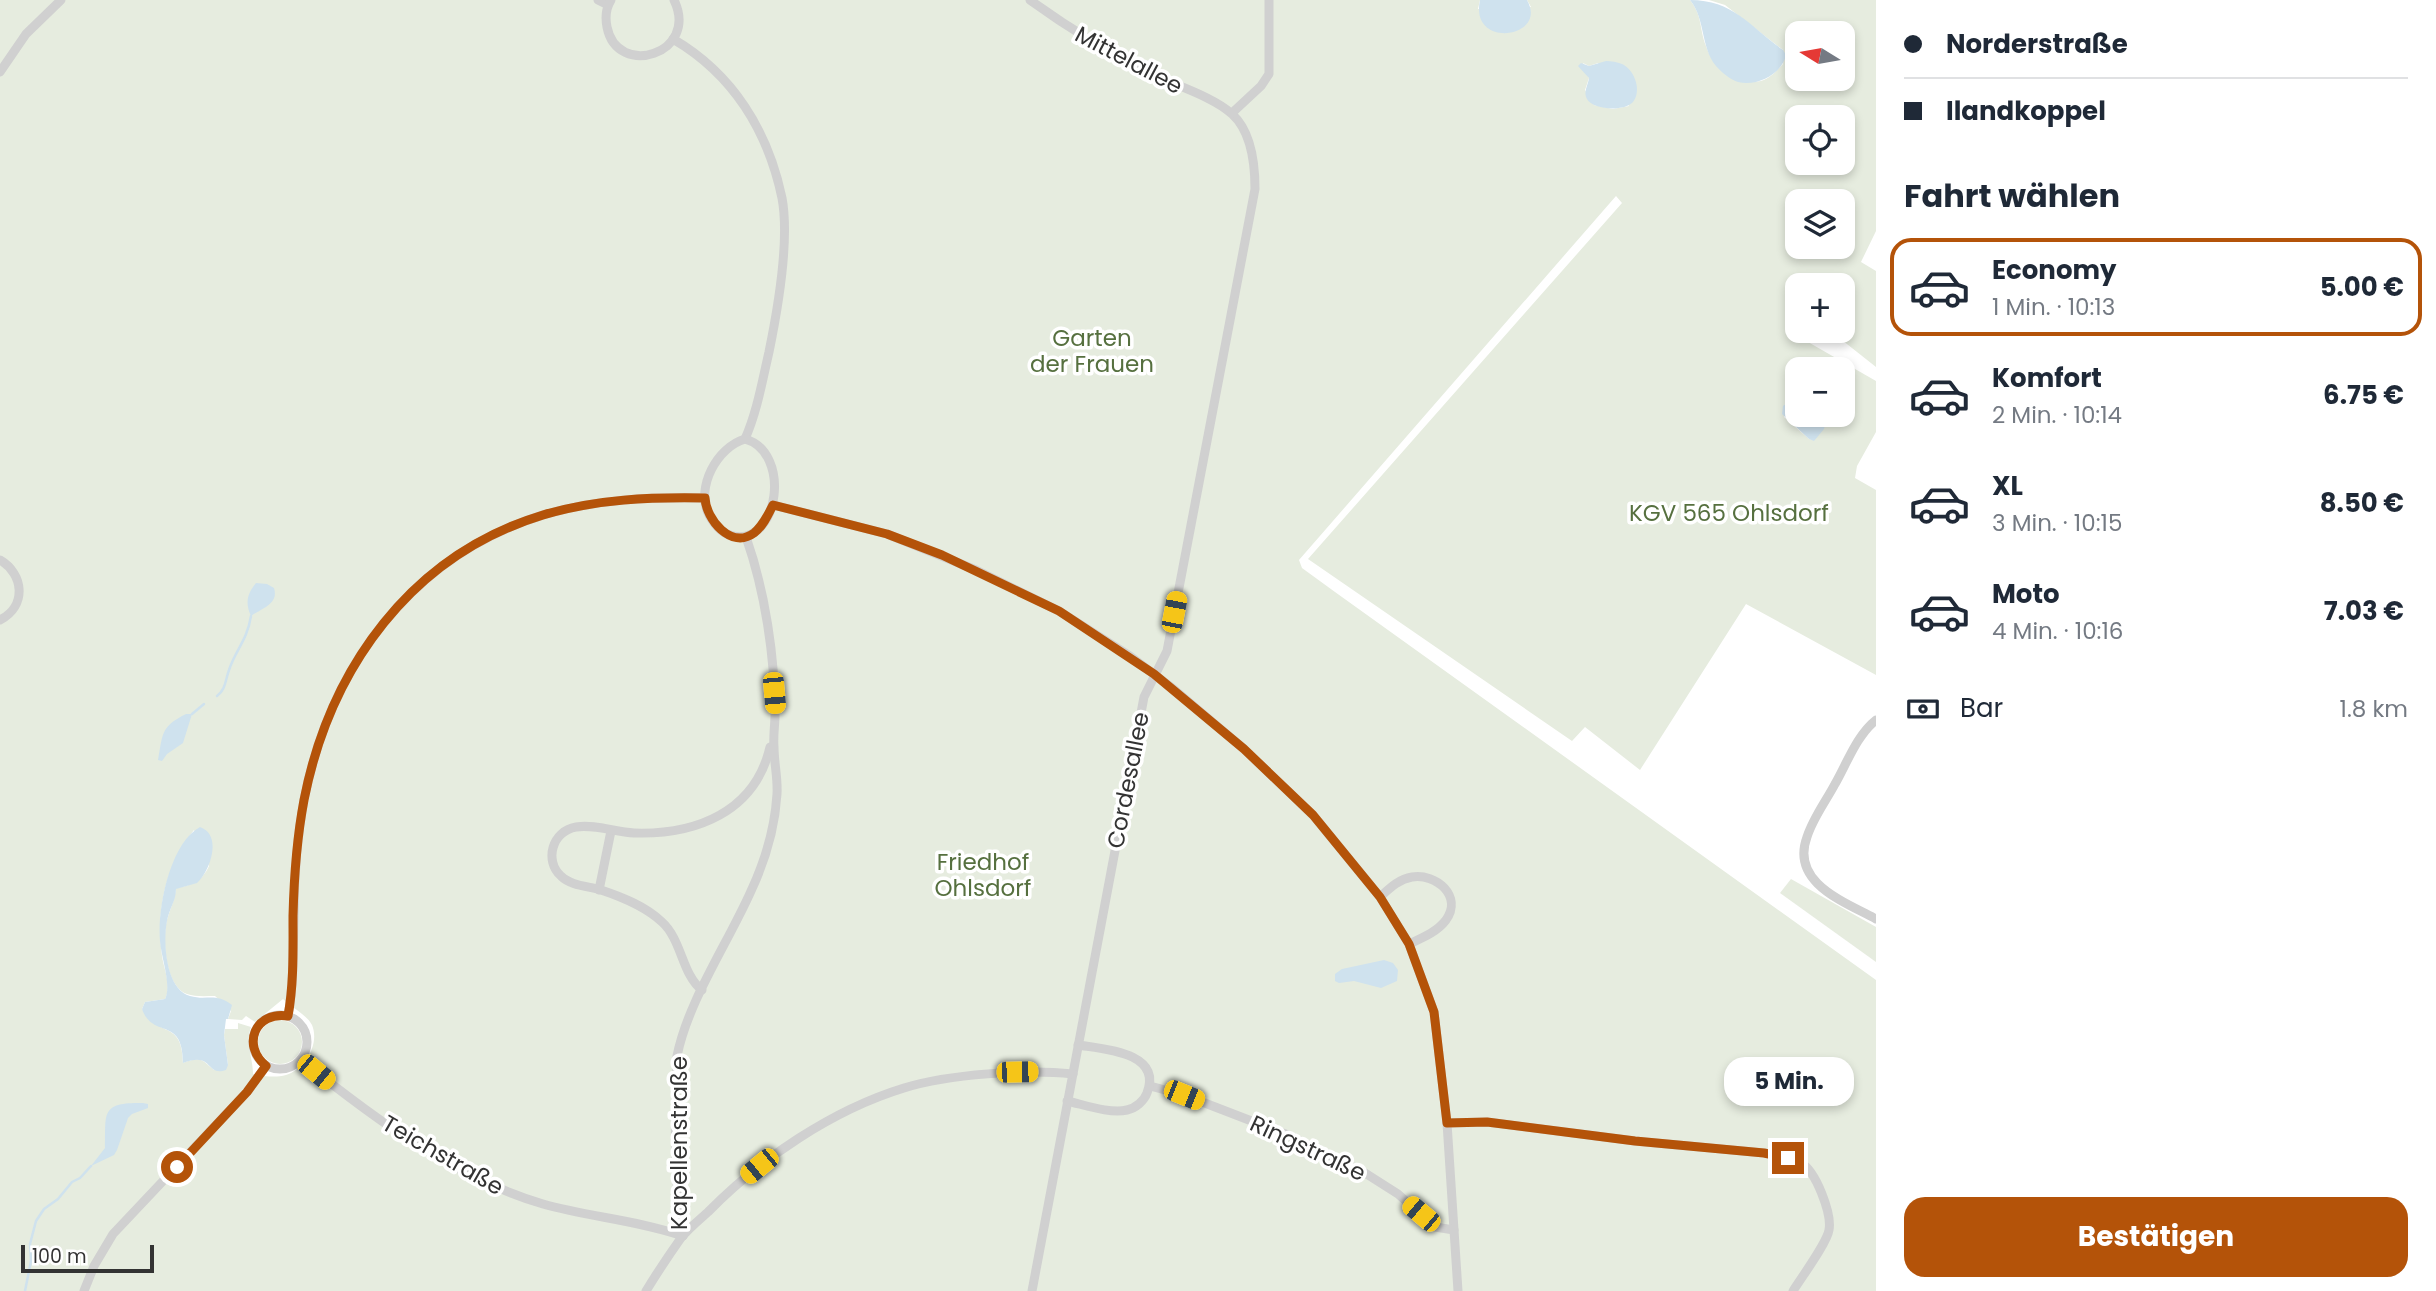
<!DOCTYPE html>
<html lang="de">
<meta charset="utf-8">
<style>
body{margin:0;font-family:Poppins,sans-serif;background:#f6f6f7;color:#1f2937;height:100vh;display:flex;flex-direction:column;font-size:26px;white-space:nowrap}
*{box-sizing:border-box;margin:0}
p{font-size:23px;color:#747a83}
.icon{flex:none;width:38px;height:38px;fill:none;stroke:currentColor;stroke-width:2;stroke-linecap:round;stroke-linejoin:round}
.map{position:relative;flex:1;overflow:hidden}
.drawer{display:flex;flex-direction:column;background:#fff;width:560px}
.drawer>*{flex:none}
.banner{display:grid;align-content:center;height:154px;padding:0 28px;background:#fff}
.needle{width:46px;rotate:281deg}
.buttons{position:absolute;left:1785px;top:21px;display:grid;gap:14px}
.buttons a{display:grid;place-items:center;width:70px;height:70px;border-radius:14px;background:#fff;box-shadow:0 4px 10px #0003;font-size:35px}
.scale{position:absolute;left:21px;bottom:18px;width:133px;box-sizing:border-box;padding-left:7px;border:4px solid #333;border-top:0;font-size:19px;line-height:24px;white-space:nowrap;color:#333;-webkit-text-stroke:5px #fff;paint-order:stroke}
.end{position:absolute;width:32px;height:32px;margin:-16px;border:9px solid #b45309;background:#fff;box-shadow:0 0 0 4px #fff}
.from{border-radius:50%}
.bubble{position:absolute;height:49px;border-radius:21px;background:#fff;box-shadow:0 4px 10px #0003;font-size:23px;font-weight:700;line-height:49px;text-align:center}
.car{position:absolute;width:21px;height:42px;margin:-21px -10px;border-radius:9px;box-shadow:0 0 5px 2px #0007;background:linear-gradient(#f5c518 24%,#345 0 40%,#f5c518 0 76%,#345 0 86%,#f5c518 0)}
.banner b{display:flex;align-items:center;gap:24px;height:66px;font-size:26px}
.banner b+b{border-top:2px solid #e0e1e3}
.banner i{width:18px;height:18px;background:#1f2937}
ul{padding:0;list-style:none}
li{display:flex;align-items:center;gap:21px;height:98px;margin:0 14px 10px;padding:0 14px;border:4px solid transparent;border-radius:21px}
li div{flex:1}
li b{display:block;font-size:26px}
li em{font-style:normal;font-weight:700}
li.active{border-color:#b45309}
li>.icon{width:63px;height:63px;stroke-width:1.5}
h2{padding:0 28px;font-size:32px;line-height:84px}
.pay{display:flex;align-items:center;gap:18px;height:77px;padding:0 28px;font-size:26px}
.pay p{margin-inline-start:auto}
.action{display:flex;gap:14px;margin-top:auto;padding:14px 28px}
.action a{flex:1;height:80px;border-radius:21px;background:#b45309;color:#fff;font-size:28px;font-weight:700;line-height:80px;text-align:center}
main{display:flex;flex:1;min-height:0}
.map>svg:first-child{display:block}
</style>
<main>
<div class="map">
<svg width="1876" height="1291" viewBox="0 0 1876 1291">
<rect width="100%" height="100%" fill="#fff"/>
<!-- green -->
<g fill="#e6ecdf" fill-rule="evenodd">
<path d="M0,0H1480L1478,9L1531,7L1527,0H1690C1703,17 1699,28 1706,46C1713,69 1737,85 1761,81C1770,79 1776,71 1783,64V50L1725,5L1709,0H1876V231L1861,262L1876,271V367L1833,333L1808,342L1876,381V432L1857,466L1855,478L1876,490V675L1746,604L1640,770L1585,727L1572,741L1308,559L1622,203L1616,196L1299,560L1302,568L1335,592L1876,980V1291H0ZM1797,33H1843V79H1797ZM1583,63L1589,66L1598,63L1629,106L1613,109L1594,105L1585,90L1589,78ZM1797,117H1843V163H1797ZM1797,201H1843V247H1797ZM1797,285H1843V331H1797ZM1797,369H1843V415H1826L1827,417L1814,440L1809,439L1784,417L1785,403L1789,400L1797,398ZM194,830L209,866C202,881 193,885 176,888C175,900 170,909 167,920C162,939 165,986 187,994C195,997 206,996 215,996L231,1011L228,1019L242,1020L246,1016L255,1022L283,999C291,1007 307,1015 312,1025C320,1044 305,1069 286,1075C275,1078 264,1076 253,1074C253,1057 245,1044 251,1027L238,1023V1029H225L224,1035L228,1065L214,1070C201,1059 201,1056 183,1063C182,1020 161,1039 142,1009L145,1002L165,999C172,986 164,970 162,956C156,911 165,866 194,830Z"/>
<path d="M1791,879L1876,927V962L1780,893Z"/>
<circle cx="280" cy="1042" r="22"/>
</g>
<!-- water -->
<g fill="#cfe2ee">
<path d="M1480,0H1527C1549,38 1469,50 1480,0Z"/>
<path d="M1690,0C1734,0 1750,27 1783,50L1786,55C1782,74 1757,87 1738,82C1731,80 1721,72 1716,66C1700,46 1706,20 1690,0Z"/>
<path d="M1606,61C1611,61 1617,62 1622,64C1635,70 1642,91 1633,102C1624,112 1593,110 1587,99C1583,92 1588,85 1589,78L1578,66L1581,63L1589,66Z"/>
<path d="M1794,398H1797V415H1826L1827,417L1824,429L1814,441L1809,439L1782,414L1783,406Z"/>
<path d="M256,583L267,584L274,588C279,604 262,608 251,616C245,603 247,594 256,583Z"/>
<path d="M186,714H192L183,743L167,754L162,761L158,760C163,734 160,727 186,714Z"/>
<path d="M200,827C223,835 210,871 197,883L176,889C176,901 169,909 167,921C163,940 165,989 190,996C207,1001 215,992 232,1005L228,1019H226L224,1035L228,1065L226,1070C205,1077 214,1051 183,1063C183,1015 153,1040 142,1009L145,1002L165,999C172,986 161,957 160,941C157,909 170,843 200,827Z"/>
<path d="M1384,960L1393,963L1398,970L1397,981L1381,988L1354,981L1339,983L1335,981V974L1342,969Z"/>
<path d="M143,1103L148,1104V1108L132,1114L128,1118L117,1150L114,1155L91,1166L105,1148C106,1113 100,1102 143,1103Z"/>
</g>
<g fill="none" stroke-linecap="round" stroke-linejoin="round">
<!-- stream -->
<g stroke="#cfe2ee" stroke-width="2.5">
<path d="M217,696C226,689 225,681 229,670C236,649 247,641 251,616"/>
<path d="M192,714L204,704"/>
<path d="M25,1291L31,1261L30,1244L36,1221L44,1209L58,1199L72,1182L80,1178L91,1166"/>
</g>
<!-- street -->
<g stroke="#d0d0d0" stroke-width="9">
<path d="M598,0L608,5"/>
<path d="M611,0C606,8 605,17 607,27C617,79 700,54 674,0"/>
<path d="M1030,0C1070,29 1106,51 1150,73C1174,85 1212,96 1232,114C1252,132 1255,164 1255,189L1167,651L1144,697L1032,1291"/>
<path d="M673,39C733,74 768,131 782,198C790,241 778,308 769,352C762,382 757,412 745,439"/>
<path d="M0,72L26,34L61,0"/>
<path d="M1232,113L1261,86L1269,74V0"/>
<path d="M745,439C792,452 779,546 733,536C722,534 714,524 709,515C695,488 717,447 745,439Z"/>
<path d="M773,505L887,534L976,570L1059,611L1130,656L1171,687L1244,749L1313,815L1380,897L1409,944L1434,1012L1447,1123L1458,1291"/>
<path d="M0,560C24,574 27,606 0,620"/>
<path d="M1876,720C1857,735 1847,763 1835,784C1826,801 1813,818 1807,837C1790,883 1845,902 1876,919"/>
<path d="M599,890L611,831"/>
<path d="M1380,897C1390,888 1399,879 1412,877C1436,873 1463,896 1446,920C1437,932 1422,938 1409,944"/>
<path d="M702,990C682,975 682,940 662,922C645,906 622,897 601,890C588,886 571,886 561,876C544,861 552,831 576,827C595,824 615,832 634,833C696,835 755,812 770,747"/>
<circle cx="280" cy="1042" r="27"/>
<path d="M288,1016C294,983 293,949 294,916C294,877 297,837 304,800C330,667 411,556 543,515C596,499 651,497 705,498"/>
<path d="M301,1060C374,1118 452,1177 543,1204C589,1217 637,1220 683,1236"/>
<path d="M1150,1086L1184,1095L1288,1135L1365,1173L1398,1194L1435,1227L1454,1230"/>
<path d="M1067,1101C1085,1105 1110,1114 1127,1110C1136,1108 1144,1101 1147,1093C1163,1052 1103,1049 1078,1045"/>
<path d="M1447,1123L1487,1122L1635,1141L1764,1153C1777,1155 1790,1157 1801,1163C1816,1171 1832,1214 1829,1230C1827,1243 1801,1278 1793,1291"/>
<path d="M683,1236C673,1177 675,1116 677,1056C688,1001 728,943 751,891C765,861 775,827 777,794C778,778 774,763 774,747C773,736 775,725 775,715C775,657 765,591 746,537"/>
<path d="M84,1291L94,1266L113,1234L247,1092L266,1066"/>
<path d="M646,1291C657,1273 669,1255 681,1238C689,1228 699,1220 708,1212C760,1159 832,1110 904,1088C949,1074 1026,1069 1073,1074"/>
</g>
</g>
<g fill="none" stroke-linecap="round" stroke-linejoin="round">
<!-- route -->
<path stroke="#b45309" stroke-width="9" d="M177,1167L247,1092L266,1066C241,1045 255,1011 288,1016C294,983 293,949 293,916C294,877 297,837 304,800C330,668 411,555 543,515C596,499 651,497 705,498C706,519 731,550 754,533C763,526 768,515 773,505L887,534L942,555L1059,611L1154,674L1244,749L1313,815L1380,897L1409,944L1434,1012L1447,1123L1487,1122L1635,1141L1764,1153L1788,1158"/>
</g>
<g text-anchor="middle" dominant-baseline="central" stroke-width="7" stroke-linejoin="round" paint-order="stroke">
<!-- street labels -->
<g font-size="23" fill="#333" stroke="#fff">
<text transform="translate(1129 60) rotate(28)">Mittelallee</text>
<text transform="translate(1128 780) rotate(-79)">Cordesallee</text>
<text transform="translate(679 1143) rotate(-90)">Kapellenstraße</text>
<text transform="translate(1308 1148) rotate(25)">Ringstraße</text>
<text transform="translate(443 1155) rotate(30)">Teichstraße</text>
</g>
<!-- park labels -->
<g font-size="23" fill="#56703f" stroke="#fff">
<text x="1092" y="338">Garten<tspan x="1092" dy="26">der Frauen</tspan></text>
<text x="1729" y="513">KGV 565 Ohlsdorf</text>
<text x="983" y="862">Friedhof<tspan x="983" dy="26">Ohlsdorf</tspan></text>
</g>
</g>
</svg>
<div class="buttons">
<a><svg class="needle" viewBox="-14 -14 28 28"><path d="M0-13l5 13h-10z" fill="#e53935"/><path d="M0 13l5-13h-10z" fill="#747a83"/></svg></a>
<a><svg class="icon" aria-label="locate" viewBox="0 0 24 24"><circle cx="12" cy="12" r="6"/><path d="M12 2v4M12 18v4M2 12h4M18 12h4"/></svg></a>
<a><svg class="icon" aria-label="layers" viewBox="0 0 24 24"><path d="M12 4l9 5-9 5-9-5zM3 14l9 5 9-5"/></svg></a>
<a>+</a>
<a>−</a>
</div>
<div class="scale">100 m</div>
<i class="end from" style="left:177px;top:1167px"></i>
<i class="end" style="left:1788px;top:1158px"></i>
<div class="bubble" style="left:1724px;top:1057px;width:130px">5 Min.</div>
<i class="car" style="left:1174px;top:612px;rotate:11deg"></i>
<i class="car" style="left:774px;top:693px;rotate:175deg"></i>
<i class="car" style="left:316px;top:1072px;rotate:129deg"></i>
<i class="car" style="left:1017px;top:1072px;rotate:89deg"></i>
<i class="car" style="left:1184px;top:1095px;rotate:112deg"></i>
<i class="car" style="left:759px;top:1166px;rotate:231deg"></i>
<i class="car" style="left:1421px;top:1214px;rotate:310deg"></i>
</div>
<section class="drawer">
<div class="banner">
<b><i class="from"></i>Norderstraße</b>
<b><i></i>Ilandkoppel</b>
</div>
<h2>Fahrt wählen</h2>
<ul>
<li class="active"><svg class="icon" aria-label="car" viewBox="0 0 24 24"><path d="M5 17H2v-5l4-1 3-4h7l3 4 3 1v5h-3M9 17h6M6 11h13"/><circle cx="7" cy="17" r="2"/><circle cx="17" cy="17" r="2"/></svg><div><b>Economy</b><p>1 Min. · 10:13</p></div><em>5.00 €</em></li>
<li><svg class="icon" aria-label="car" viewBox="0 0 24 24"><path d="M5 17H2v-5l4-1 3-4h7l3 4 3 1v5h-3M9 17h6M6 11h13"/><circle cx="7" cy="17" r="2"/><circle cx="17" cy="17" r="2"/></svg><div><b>Komfort</b><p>2 Min. · 10:14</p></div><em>6.75 €</em></li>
<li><svg class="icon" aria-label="car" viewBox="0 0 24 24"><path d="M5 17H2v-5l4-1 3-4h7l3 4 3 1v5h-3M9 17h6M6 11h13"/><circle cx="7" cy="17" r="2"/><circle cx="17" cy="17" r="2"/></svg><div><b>XL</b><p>3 Min. · 10:15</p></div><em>8.50 €</em></li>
<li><svg class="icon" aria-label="car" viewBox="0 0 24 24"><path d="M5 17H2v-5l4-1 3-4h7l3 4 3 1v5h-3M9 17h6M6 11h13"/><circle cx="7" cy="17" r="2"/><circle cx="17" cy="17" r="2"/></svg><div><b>Moto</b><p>4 Min. · 10:16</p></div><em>7.03 €</em></li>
</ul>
<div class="pay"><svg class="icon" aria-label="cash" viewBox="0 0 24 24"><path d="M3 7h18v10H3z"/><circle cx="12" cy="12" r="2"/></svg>Bar<p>1.8 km</p></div>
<div class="action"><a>Bestätigen</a></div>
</section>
</main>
